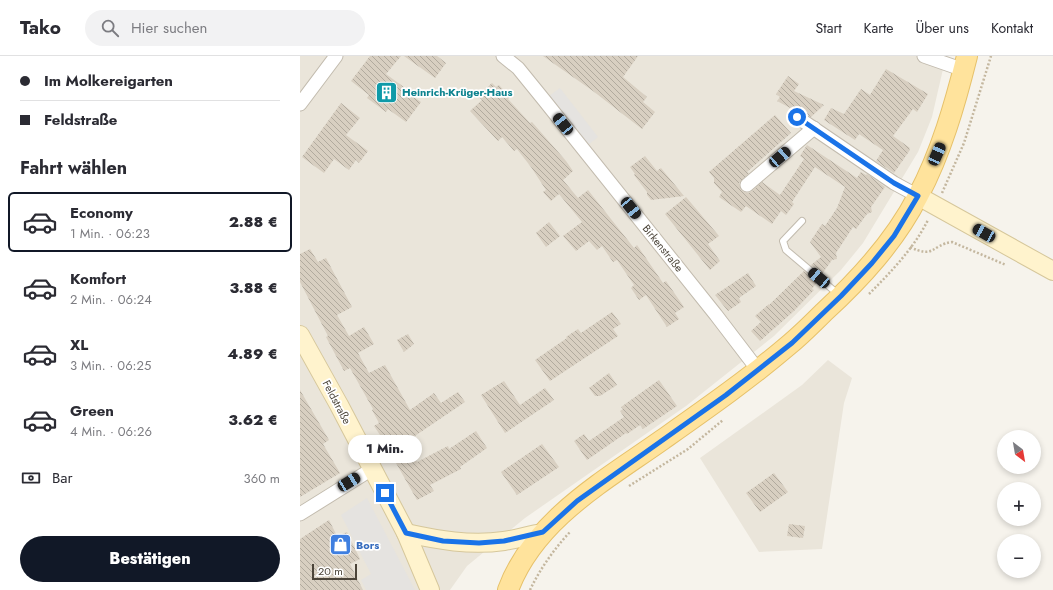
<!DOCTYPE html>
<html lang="de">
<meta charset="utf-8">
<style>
body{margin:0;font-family:Jost,sans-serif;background:#f2f2f3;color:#2b2b33;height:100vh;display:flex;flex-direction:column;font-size:15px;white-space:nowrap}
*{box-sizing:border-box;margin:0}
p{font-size:13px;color:#7c7c81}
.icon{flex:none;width:22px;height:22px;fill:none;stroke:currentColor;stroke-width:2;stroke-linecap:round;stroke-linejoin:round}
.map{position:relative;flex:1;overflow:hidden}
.sheet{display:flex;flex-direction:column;background:#fff;width:300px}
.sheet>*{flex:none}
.hud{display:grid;align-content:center;height:88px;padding:0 20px;background:#fff}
.needle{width:26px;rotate:149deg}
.controls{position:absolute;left:697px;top:374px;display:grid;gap:8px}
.controls a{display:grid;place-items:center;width:44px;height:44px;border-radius:50%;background:#fff;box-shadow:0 2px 6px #0003;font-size:20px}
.scale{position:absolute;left:12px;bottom:10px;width:45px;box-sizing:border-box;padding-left:4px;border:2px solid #4b4439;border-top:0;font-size:11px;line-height:14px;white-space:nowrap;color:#4b4439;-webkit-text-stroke:3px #fff;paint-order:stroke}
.end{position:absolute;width:18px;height:18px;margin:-9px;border:5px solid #1a73e8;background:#fff;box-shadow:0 0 0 2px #fff}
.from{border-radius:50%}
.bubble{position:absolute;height:28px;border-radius:14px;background:#fff;box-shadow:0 2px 6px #0003;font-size:13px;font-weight:800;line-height:28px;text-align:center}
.car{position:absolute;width:12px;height:24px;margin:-12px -6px;border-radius:5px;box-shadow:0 0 3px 1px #0007;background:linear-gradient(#222 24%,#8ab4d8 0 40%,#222 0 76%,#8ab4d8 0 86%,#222 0)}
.hud b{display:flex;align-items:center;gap:14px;height:38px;font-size:15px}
.hud b+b{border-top:1px solid #e1e1e2}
.hud i{width:10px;height:10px;background:#2b2b33}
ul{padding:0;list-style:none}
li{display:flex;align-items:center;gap:12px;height:60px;margin:0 8px 6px;padding:0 12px;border:2px solid transparent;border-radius:6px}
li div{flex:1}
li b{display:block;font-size:15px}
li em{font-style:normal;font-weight:800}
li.current{border-color:#111827}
li>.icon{width:36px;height:36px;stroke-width:1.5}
h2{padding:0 20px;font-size:18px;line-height:48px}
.pay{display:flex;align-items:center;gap:10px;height:44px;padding:0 20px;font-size:15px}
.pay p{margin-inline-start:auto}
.action{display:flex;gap:8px;margin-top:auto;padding:8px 20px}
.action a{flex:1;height:46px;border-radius:24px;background:#111827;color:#fff;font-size:16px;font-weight:800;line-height:46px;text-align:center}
header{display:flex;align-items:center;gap:24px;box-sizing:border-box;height:56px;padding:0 20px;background:#fff;border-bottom:1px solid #e1e1e2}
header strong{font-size:19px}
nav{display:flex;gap:22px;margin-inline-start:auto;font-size:14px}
.search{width:280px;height:36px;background:#f2f2f3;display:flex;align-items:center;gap:10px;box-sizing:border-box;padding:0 14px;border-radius:22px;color:#7c7c81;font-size:15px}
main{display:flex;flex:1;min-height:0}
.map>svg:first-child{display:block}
</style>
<header>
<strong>Tako</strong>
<div class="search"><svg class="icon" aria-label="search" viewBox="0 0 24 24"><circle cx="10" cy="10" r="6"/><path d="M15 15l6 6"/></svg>Hier suchen</div>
<nav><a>Start</a><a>Karte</a><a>Über uns</a><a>Kontakt</a></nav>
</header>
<main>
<section class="sheet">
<div class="hud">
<b><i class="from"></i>Im Molkereigarten</b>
<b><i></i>Feldstraße</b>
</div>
<h2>Fahrt wählen</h2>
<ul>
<li class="current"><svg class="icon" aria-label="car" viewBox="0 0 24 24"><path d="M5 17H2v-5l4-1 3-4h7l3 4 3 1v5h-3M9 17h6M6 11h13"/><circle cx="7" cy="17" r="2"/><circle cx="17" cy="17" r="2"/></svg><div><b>Economy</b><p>1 Min. · 06:23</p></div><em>2.88 €</em></li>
<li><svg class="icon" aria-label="car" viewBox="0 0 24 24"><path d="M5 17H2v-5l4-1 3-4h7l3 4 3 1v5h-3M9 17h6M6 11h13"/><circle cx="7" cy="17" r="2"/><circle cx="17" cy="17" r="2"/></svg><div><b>Komfort</b><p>2 Min. · 06:24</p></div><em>3.88 €</em></li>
<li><svg class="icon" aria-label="car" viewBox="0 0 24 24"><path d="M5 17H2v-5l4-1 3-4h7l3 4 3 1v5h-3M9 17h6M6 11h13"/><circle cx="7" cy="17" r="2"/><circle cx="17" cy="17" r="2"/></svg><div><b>XL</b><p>3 Min. · 06:25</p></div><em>4.89 €</em></li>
<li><svg class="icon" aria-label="car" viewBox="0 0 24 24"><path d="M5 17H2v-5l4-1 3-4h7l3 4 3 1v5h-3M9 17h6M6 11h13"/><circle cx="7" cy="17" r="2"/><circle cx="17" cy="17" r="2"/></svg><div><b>Green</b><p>4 Min. · 06:26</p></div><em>3.62 €</em></li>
</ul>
<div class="pay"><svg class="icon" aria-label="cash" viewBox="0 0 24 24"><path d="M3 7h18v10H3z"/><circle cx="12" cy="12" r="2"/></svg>Bar<p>360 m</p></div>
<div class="action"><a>Bestätigen</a></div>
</section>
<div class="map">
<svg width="753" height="534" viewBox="0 0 753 534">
<defs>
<pattern id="building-back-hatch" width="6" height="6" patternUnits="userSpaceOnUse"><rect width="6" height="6" fill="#d8cfc1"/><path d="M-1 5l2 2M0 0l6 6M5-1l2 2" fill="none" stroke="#b1aa9e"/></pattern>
</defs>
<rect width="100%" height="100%" fill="#f6f3ec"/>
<!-- residential -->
<g fill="#eae5da">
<path d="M0,0H646L632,61L618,96L563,187L541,214L474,280L386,350L225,462L167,510L150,534H0Z"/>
<path d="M528,304L552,322L544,347L522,493L459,496L400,402L502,329Z"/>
</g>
<!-- parking -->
<g fill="#e5e3e0">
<path d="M260,32L298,81L288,89L249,40Z"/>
<path d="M67,442L115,534H66L61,524L71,518L41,459Z"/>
</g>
<!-- building -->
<g fill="url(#building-back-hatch)">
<path d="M70,0H101L86,18L105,32L104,34L121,46L106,66L88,53L86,56L67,42L69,39L51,25Z"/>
<path d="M104,0H137L146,7L135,22Z"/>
<path d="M243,0H338L323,21L347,41L343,46L355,56L342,73L293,35Z"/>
<path d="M586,13L628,38L617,56L613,53L593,80L610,92L609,93L610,94L594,117L576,105L583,94L559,78L555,84L524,64L531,52L544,58L561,33L570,39Z"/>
<path d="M488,20L499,28L494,35L524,49L511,61L501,54H494L477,45L480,41L476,38Z"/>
<path d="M192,27L196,31L199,29L210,41L208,43L230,67L232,66L266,105L273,115L263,124L278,142L288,134L334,192L337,189L363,227L366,225L384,251L375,257L379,263L367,271L346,239L339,244L331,232L334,229L317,204L313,206L302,190L297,194L289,185L276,195L263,180L282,166L259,138L251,145L243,136L246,134L231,111L217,93L214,95L202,81L198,85L170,55L182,44L178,40Z"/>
<path d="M41,47L60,62L46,79L68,95L59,107L56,104L49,114L34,103L24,117L2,101Z"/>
<path d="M475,59L491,77L447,116L449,117L439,127L441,134L444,136L448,137L452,135L462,126L480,139L504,103L500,100L507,89L557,122L561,116L566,119L567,118L585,131L571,151L572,156L567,158L556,173L553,171L536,197L537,203L532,204L522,218L511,209L521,201L510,186L522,168L525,170L537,152L545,131L515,111L492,146L494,148L486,159L481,155L472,168L446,150L441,156L419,141L422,136L414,127V122L409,116Z"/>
<path d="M345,100L357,115L361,112L384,140L351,144L347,139V136L334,119L335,118L330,111Z"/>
<path d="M386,141L419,180L408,188L420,205L410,214L365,158Z"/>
<path d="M249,166L260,180L246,191L236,177Z"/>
<path d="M10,193L18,206L26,202L52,251L37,259L49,280L64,271L74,288L58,297L69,317L85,309L110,354L134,337L141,347L158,336L165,346L106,386L117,406L148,390L149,393L176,375L187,392L160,411L161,413L130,429L134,435L117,444L96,407L98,406L74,370L79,367L72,354L73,353L50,312L44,315L26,281L28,280L0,226V198Z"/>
<path d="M504,215L517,226L512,233L514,234L494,255L460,285L451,275L461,266L455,260L469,248V249Z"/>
<path d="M448,217L456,230L439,242L441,246L428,255L415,239Z"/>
<path d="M312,256L321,268L313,273L318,280L250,325L235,304L267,282L266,281L278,273L281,277Z"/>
<path d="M108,278L114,288L104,296L97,284Z"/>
<path d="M309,317L317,329L300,340H295L289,332Z"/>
<path d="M359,324L377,350L343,373L340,369L327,378L326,377L287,404L274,385L284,378L289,385L324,361L320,355L323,353L321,351Z"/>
<path d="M204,325L220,349L245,332L254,344L205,377L181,339Z"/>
<path d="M0,334L29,384L23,388L40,417L0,441Z"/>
<path d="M242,388L259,411L217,439L201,416Z"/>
<path d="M474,417L488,436L460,456L446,437Z"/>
<path d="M29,464L37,480L47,476L60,503L50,508L63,534H0V483Z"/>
<path d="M489,468L505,470L503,482L487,480Z"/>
</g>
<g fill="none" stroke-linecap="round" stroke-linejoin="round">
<defs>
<path id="lane" d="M502,165L483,185L486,194L538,238"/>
<g id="street">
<path d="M203,0L218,12L244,44L416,259L458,314"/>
<path d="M624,0L664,14"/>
<path d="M0,48L36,0"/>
<path d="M497,61L594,127L618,140"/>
<path d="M447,129L514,72"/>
<path d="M0,458L72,413"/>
</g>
<g id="secondary">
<path d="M618,140L753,215"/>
<path d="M0,279L39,349L106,477L130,534"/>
<path d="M106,477C138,484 170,490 204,485C217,483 230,479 243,477"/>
</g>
<path id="primary" d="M208,534C234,464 304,425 362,384C406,353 449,323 490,288C502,278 513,267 524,256C561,222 595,185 618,140C641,97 655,48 667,0"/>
</defs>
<!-- lane casing -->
<use href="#lane" stroke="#c2bbae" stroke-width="8"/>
<!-- street casing -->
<use href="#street" stroke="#c2bbae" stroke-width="15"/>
<!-- secondary casing -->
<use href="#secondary" stroke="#d6c79b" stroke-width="20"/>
<!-- primary casing -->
<use href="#primary" stroke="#e6c16a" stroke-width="22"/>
<!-- path -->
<g stroke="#c4b79f" stroke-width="2.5" stroke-dasharray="2 2" stroke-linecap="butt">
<path d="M642,137L664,87L691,0"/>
<path d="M610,191C635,203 631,189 652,186L706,209"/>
<path d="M569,238C591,216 614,192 628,164"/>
<path d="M329,430L388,393L423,364"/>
<path d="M230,534C240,513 254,493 270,476"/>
</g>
<!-- lane -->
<use href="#lane" stroke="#fff" stroke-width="6"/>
<!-- street -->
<use href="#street" stroke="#fff" stroke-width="13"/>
<!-- secondary -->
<use href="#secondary" stroke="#fff3cd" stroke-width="18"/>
<!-- primary -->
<use href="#primary" stroke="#ffe39c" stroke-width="20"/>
</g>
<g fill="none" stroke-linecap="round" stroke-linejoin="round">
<!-- route -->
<path stroke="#1a73e8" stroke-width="5" d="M85,437L106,477L143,485L179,487L204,485L243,476L277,445L426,339L492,287L541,240L572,207L594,180L618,140L594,127L497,61"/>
</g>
<!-- icons -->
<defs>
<symbol id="building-square" viewBox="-11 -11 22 22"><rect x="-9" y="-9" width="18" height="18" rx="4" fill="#0f9aa8" stroke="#fff"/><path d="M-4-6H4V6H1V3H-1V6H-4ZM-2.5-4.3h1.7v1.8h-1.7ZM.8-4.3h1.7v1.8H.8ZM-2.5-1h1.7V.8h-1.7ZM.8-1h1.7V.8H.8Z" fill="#fff"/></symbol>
<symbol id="shop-square" viewBox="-11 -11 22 22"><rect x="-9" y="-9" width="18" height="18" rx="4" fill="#3f7fe0" stroke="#fff"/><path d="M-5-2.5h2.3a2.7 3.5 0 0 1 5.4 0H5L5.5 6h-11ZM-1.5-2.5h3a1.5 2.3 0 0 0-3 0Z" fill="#fff"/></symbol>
</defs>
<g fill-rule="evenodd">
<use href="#building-square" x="74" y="24" width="25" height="25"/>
<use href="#shop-square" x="28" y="476" width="25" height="25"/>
</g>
<g text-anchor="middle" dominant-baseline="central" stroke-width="3.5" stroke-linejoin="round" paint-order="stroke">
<!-- culture labels -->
<g font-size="11" font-weight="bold" fill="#0d838f" stroke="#fff" text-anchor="start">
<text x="102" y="36">Heinrich-Krüger-Haus</text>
</g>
<!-- street labels -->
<g font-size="11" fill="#4b4439" stroke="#fff">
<text transform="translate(363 192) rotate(51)">Birkenstraße</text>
<text transform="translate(37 346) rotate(62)">Feldstraße</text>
</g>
<!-- shop labels -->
<g font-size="11" font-weight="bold" fill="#366cbe" stroke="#fff" text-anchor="start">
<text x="56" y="489">Bors</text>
</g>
</g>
</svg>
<div class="controls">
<a><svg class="needle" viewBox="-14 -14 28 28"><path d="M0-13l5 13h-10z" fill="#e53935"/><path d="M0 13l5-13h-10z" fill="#7c7c81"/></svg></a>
<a>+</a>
<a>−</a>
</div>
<div class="scale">20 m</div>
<i class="end from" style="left:497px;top:61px"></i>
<i class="end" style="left:85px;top:437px"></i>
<div class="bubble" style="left:48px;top:379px;width:74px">1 Min.</div>
<i class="car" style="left:263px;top:68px;rotate:321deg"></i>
<i class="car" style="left:637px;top:98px;rotate:24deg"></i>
<i class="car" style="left:480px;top:101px;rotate:49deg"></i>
<i class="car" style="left:331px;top:152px;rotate:141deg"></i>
<i class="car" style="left:684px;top:177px;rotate:299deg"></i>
<i class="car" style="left:519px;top:222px;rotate:310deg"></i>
<i class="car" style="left:49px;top:426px;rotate:59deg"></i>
</div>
</main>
